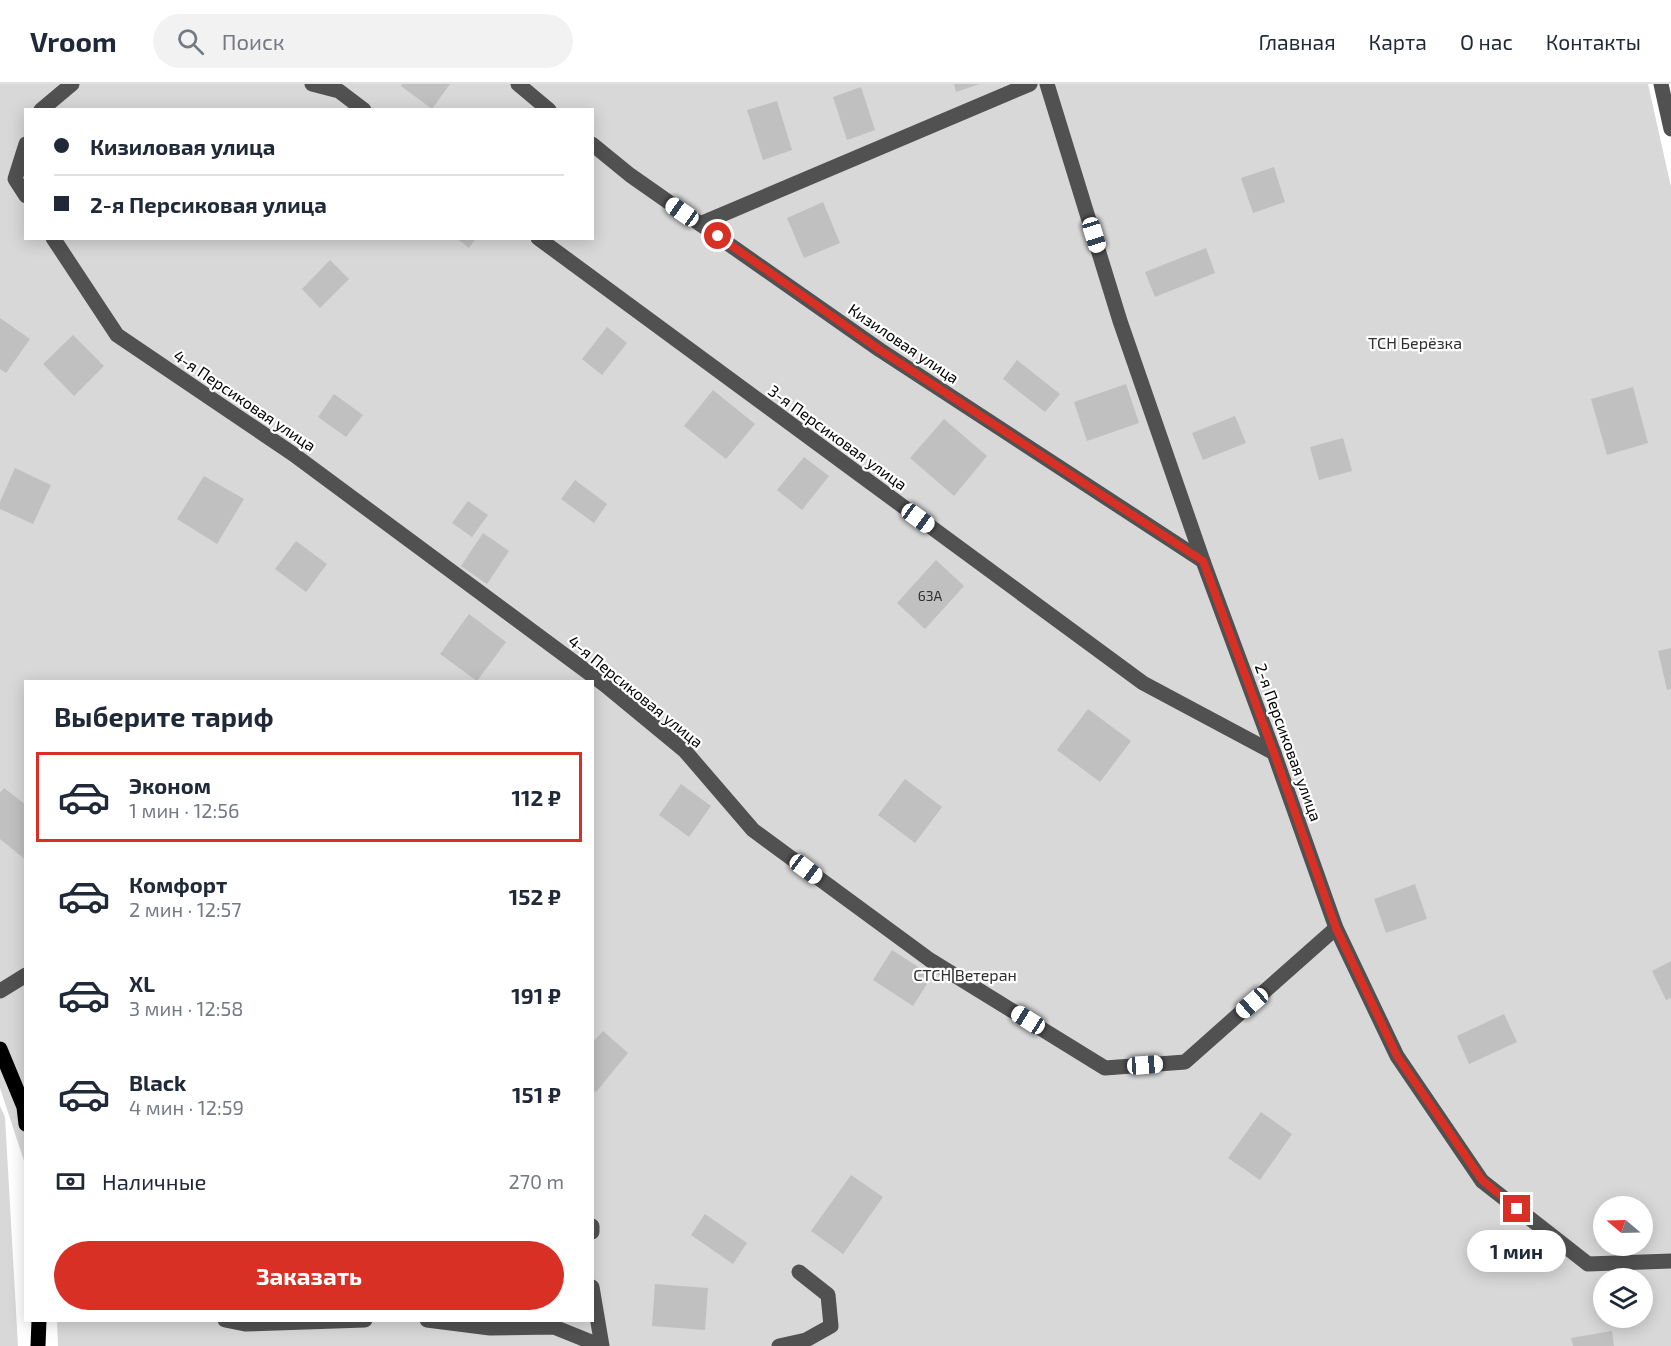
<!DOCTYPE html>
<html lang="ru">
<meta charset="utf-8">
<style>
body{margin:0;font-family:"Exo 2",sans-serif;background:#f2f2f3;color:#1f2937;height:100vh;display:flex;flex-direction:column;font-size:22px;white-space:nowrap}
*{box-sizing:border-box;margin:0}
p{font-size:20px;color:#747a83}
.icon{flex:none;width:33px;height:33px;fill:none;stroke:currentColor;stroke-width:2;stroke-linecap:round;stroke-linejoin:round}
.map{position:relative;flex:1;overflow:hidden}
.side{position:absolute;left:24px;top:596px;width:570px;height:642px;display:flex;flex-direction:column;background:#fff;border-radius:0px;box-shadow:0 3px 15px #0003}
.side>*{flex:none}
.guide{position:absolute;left:24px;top:24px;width:570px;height:132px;border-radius:0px;box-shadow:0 3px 15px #0003;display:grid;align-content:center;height:132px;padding:0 30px;background:#fff}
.needle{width:39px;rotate:289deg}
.tools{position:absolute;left:1593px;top:1112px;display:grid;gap:12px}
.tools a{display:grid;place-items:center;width:60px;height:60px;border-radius:50%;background:#fff;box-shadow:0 3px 15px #0003;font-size:30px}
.end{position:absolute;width:27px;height:27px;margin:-14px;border:8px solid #d93025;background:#fff;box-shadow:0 0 0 3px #fff}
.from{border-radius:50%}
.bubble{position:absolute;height:42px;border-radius:21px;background:#fff;box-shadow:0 3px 15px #0003;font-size:20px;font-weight:700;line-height:42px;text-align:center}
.car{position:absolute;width:18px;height:36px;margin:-18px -9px;border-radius:8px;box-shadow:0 0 4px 2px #0007;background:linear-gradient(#fff 24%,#345 0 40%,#fff 0 76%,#345 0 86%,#fff 0)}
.guide b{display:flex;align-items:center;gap:21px;height:57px;font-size:22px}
.guide b+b{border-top:2px solid #e0e1e3}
.guide i{width:15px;height:15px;background:#1f2937}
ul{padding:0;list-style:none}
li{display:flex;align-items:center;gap:18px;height:90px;margin:0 12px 9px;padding:0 18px;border:3px solid transparent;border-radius:0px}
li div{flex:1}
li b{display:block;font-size:22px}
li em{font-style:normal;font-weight:700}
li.selected{border-color:#d93025}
li>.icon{width:54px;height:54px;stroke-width:1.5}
h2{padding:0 30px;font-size:27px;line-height:72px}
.pay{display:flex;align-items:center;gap:15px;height:66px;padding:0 30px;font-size:22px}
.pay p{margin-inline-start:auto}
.primary-button{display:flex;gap:12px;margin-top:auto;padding:12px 30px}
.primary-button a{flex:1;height:69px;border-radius:36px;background:#d93025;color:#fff;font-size:24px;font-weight:700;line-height:69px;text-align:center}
header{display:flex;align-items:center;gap:36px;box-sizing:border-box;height:84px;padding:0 30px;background:#fff;border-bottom:2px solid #e0e1e3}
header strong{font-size:28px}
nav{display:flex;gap:33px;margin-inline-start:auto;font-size:21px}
.search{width:420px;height:54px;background:#f2f2f3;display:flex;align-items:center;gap:15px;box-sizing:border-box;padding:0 21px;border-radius:33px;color:#747a83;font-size:22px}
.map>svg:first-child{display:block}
</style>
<header>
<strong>Vroom</strong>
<div class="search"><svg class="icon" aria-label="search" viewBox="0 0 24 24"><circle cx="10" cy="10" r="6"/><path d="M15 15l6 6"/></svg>Поиск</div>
<nav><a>Главная</a><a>Карта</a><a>О нас</a><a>Контакты</a></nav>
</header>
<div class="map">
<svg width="1671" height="1262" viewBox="0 0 1671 1262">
<rect width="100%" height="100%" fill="#fff"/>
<!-- green -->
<g fill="#d8d8d8" fill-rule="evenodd">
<path d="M0,0H1648L1671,103V1262H58L57,1236H592V597H26L25,1080L0,1004ZM26,26H592V154H26ZM1604,1122H1642V1161H1604ZM1604,1194H1642V1233H1604Z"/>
<path d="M0,1022L5,1033L18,1262H0Z"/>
</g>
<!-- building -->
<g fill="#c0c0c0">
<path d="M402,0H450L432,25L401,2Z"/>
<path d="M954,0H980L956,8Z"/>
<path d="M861,3L875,46L847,56L833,13Z"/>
<path d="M777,17L792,66L763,76L747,26Z"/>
<path d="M1274,83L1285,118L1253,129L1241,94Z"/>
<path d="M823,118L840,159L804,174L787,134Z"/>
<path d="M456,154H476L469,164Z"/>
<path d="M1206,164L1215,189L1155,213L1145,188Z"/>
<path d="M330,176L349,195L320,224L302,205Z"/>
<path d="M0,234L30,255L6,289L0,285Z"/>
<path d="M607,243L627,259L602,291L582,275Z"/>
<path d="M73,251L104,282L74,312L43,280Z"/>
<path d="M1017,276L1060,310L1045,328L1003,295Z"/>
<path d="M1126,300L1139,339L1087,357L1074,318Z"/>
<path d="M1633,303L1648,359L1607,371L1591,315Z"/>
<path d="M713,306L755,340L726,375L684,342Z"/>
<path d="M334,310L363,331L346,353L318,333Z"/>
<path d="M1235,332L1246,359L1203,376L1192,349Z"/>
<path d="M944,335L987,372L954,412L910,374Z"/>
<path d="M1343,354L1352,387L1319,396L1310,363Z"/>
<path d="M804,373L829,392L802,426L777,406Z"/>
<path d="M15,384L51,401L33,440L0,425V418Z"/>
<path d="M204,392L244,415L217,460L177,435Z"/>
<path d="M575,396L607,420L594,439L561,415Z"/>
<path d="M468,417L488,431L472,453L452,439Z"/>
<path d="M483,449L509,467L487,500L461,482Z"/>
<path d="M296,457L327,480L306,508L275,485Z"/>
<path d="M936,476L964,502L925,545L897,519Z"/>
<path d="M469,530L506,558L477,597L440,570Z"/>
<path d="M1671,564V605L1667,606L1658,567Z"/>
<path d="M1088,625L1131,657L1100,698L1057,666Z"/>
<path d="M905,695L942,723L915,759L878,731Z"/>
<path d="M681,700L711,722L689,753L659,731Z"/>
<path d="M4,704L26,721V776L0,755V709Z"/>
<path d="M1415,800L1427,835L1386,849L1374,815Z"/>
<path d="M892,866L932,892L913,922L873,896Z"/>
<path d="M1671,877V914L1666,916L1652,887Z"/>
<path d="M1504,930L1517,958L1469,980L1457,952Z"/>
<path d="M603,947L628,969L596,1008L592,1005V959Z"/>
<path d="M1261,1028L1292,1050L1260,1096L1228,1074Z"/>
<path d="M851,1091L883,1113L843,1170L811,1147Z"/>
<path d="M705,1130L747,1159L733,1180L691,1151Z"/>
<path d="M655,1200L708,1204L705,1246L652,1242Z"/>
<path d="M1612,1247L1614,1262H1573L1571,1254Z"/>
</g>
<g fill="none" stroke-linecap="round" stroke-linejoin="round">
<!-- minor -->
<g stroke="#515151" stroke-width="15">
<path d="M312,0L339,7L364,26"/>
<path d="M518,0L549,26"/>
<path d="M1047,0L1120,237L1203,477L1274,669L1336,844L1397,972L1482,1097L1588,1180L1671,1177"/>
<path d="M1661,0L1671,45"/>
<path d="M41,26L72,0"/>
<path d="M26,60L15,95L26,112"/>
<path d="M592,60L630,91L880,266L1203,477"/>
<path d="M700,140L1030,0"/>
<path d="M53,154L117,251L293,370L605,601L685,667L753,746L930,876L1105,984L1185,978L1336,844"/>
<path d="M538,154L1143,599L1274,669"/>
<path d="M0,907L26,891"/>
<path d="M592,1142V1148"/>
<path d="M592,1203L602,1262"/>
<path d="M225,1236L245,1240L365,1236"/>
<path d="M427,1236L490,1244L554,1243L601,1262"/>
<path d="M779,1262L806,1256L831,1242L828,1211L799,1188"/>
</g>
<!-- major -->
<g stroke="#000" stroke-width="15">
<path d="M0,965L24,1023L26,1040"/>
<path d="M38,1262L39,1236"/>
</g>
</g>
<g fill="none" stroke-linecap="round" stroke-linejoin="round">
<!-- route -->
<path stroke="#d93025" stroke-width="8" d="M718,152L880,266L1203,477L1274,669L1336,844L1397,972L1482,1096L1517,1125"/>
</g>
<g text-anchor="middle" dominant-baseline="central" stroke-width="4.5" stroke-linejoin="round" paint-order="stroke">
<!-- number labels -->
<g font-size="14" fill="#303030">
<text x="930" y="511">63А</text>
</g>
<!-- park labels -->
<g font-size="16" fill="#2f2f2f" stroke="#fff">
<text x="1415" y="258">ТСН Берёзка</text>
<text x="965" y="890">СТСН Ветеран</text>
</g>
<!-- street labels -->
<g font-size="16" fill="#000" stroke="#fff">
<text transform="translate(904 259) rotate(34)">Кизиловая улица</text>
<text transform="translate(245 316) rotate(34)">4-я Персиковая улица</text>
<text transform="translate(838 353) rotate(36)">3-я Персиковая улица</text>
<text transform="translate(636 607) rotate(39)">4-я Персиковая улица</text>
<text transform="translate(1289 658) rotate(70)">2-я Персиковая улица</text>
</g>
</g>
</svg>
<div class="tools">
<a><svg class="needle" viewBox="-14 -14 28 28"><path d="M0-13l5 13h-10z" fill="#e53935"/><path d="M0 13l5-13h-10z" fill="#747a83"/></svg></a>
<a><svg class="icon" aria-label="layers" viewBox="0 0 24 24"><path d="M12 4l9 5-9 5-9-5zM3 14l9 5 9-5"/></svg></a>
</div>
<i class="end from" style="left:718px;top:152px"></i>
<i class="end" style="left:1517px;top:1125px"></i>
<div class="bubble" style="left:1467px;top:1146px;width:99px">1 мин</div>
<i class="car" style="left:682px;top:128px;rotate:305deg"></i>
<i class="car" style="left:1094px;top:151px;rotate:163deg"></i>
<i class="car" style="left:918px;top:434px;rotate:126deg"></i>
<i class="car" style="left:806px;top:785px;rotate:127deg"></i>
<i class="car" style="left:1252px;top:919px;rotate:229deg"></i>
<i class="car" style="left:1028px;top:936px;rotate:302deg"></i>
<i class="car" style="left:1145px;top:981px;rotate:86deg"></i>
<div class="guide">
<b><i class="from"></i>Кизиловая улица</b>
<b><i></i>2-я Персиковая улица</b>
</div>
<section class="side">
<h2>Выберите тариф</h2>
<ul>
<li class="selected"><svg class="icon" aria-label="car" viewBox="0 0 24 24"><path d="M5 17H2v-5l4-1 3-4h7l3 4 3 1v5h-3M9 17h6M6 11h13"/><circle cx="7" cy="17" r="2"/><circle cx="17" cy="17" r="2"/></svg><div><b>Эконом</b><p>1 мин · 12:56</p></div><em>112 ₽</em></li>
<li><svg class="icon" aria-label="car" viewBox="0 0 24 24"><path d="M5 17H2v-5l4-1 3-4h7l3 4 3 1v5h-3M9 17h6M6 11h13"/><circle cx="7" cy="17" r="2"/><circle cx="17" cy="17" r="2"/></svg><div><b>Комфорт</b><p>2 мин · 12:57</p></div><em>152 ₽</em></li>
<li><svg class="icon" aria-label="car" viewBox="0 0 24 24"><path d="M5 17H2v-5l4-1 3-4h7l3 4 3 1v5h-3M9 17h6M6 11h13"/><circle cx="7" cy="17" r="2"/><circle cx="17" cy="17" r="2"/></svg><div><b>XL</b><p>3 мин · 12:58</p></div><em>191 ₽</em></li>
<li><svg class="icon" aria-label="car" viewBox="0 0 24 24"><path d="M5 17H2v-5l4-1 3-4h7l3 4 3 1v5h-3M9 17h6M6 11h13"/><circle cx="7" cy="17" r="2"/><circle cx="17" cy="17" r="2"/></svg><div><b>Black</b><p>4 мин · 12:59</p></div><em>151 ₽</em></li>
</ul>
<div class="pay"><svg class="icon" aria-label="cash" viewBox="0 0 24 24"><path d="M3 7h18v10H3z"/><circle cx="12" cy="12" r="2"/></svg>Наличные<p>270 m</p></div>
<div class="primary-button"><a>Заказать</a></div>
</section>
</div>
